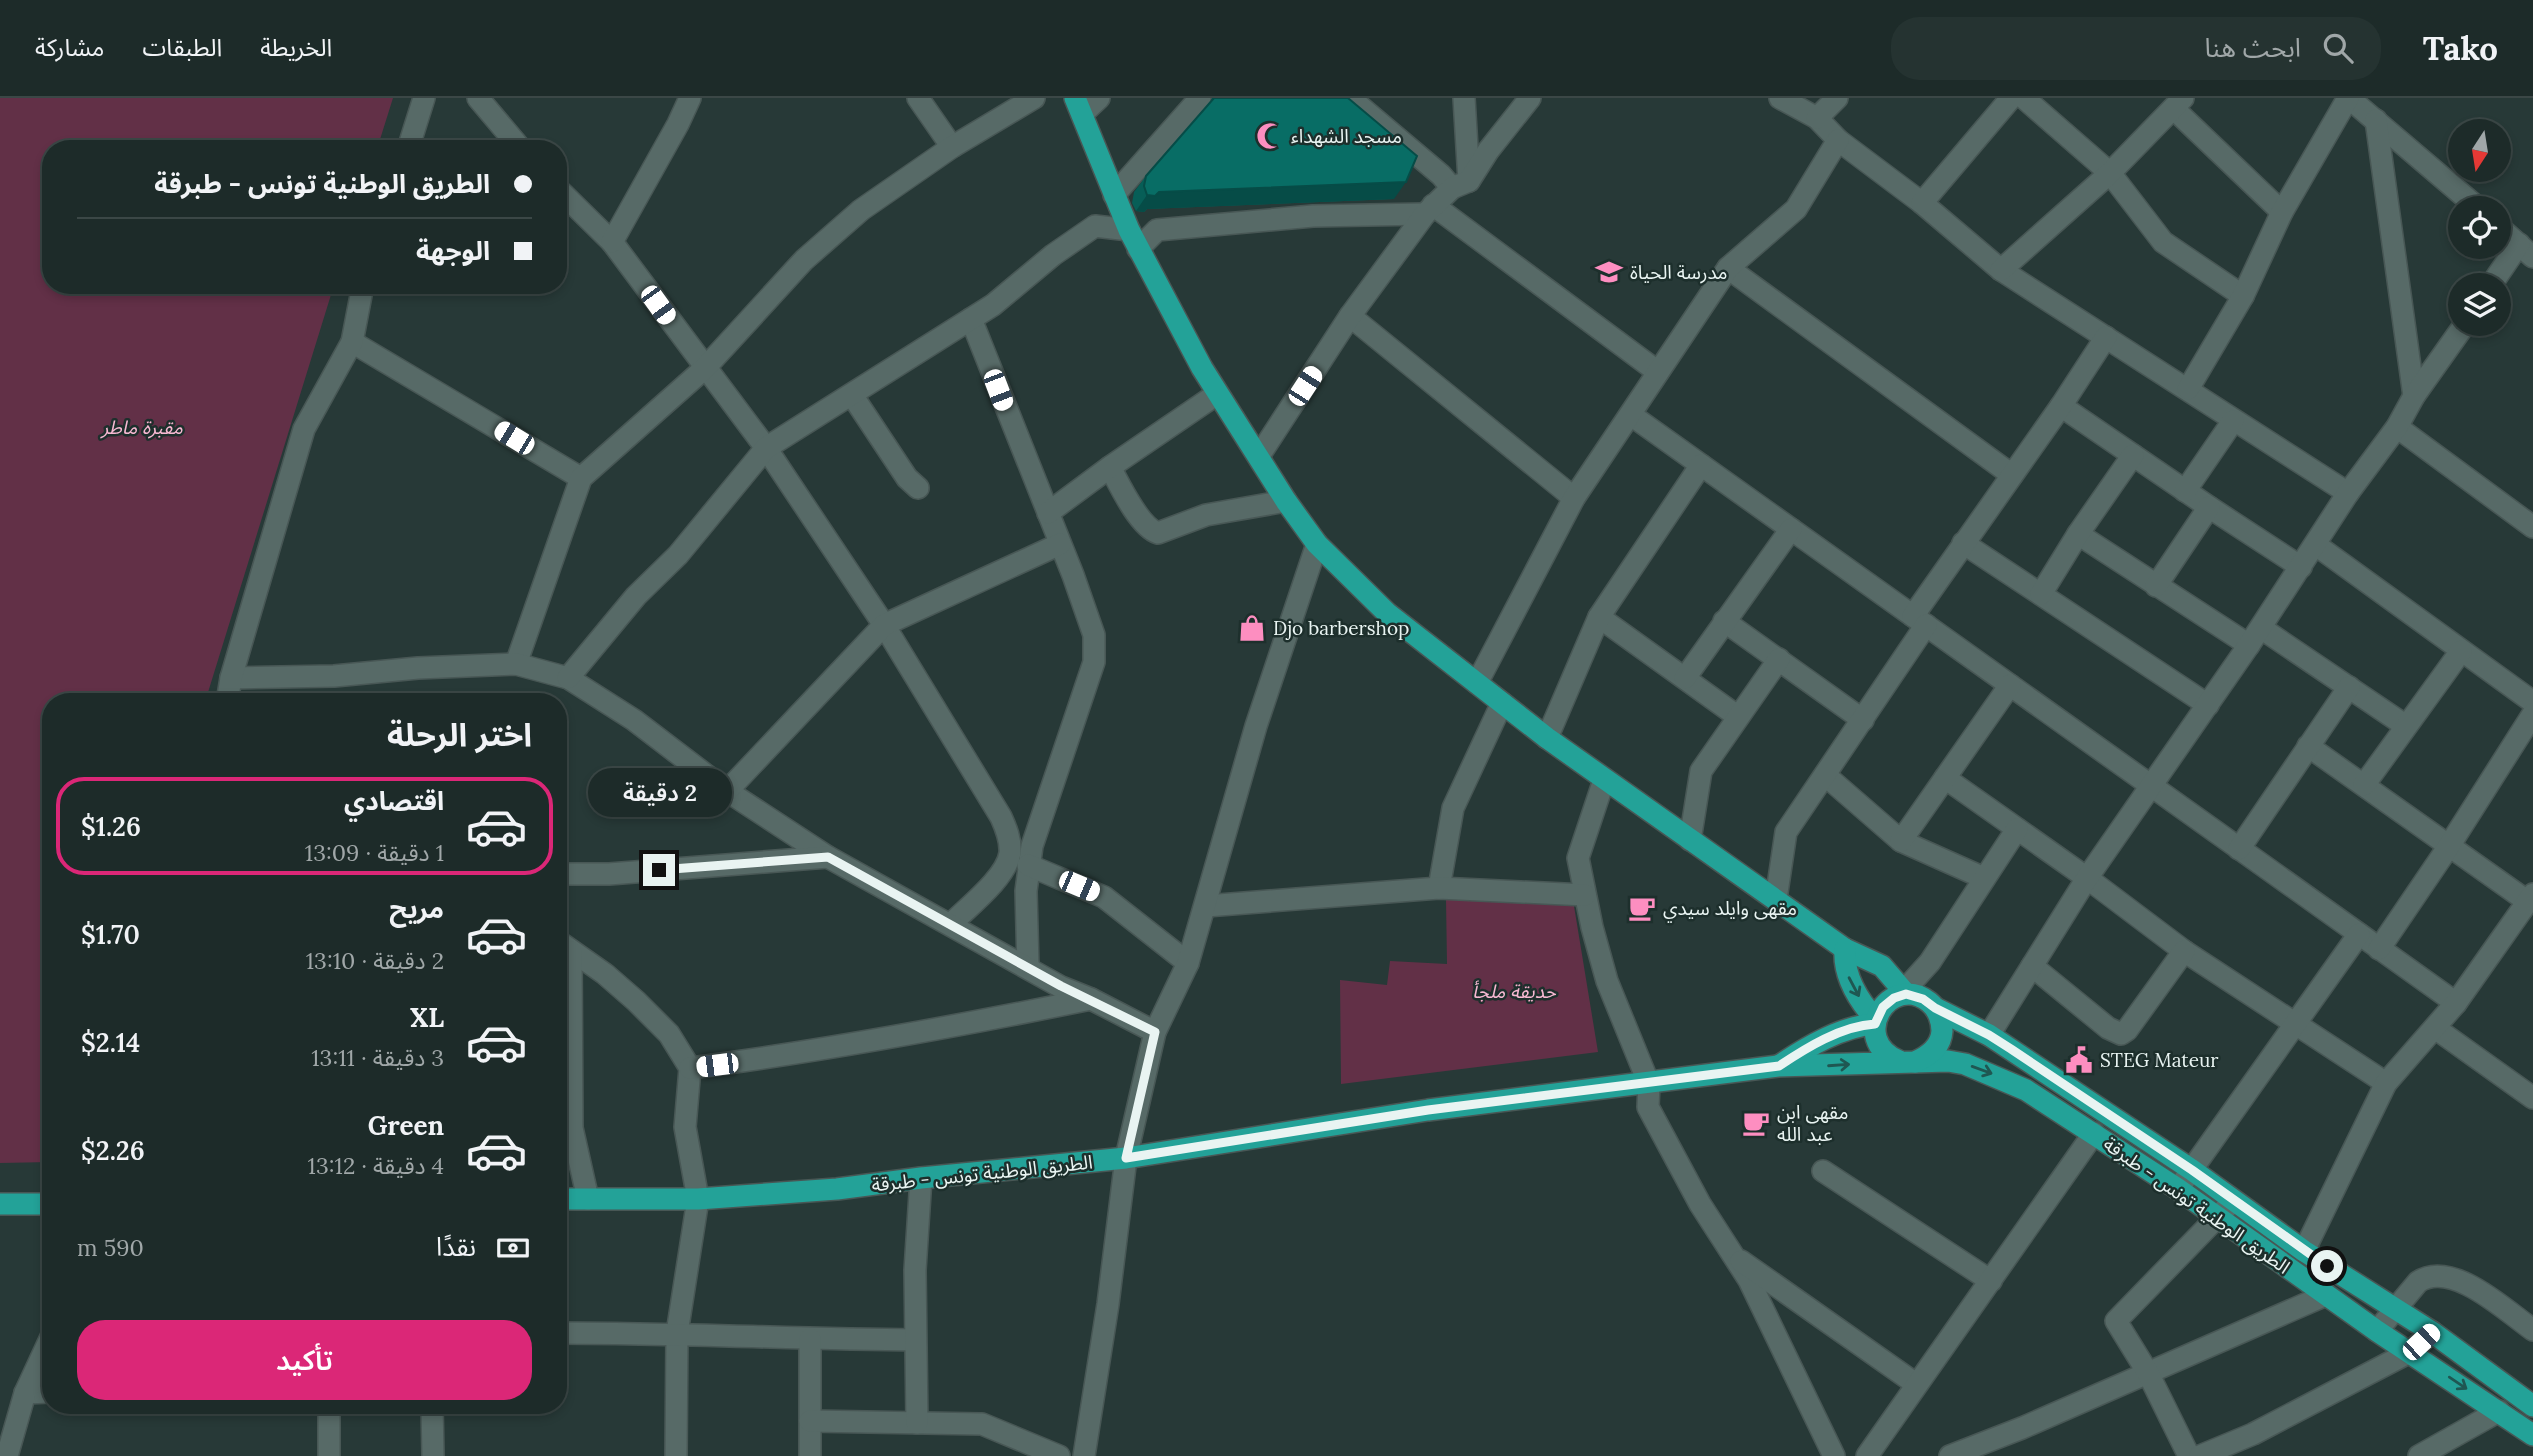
<!DOCTYPE html>
<html lang="ar">
<meta charset="utf-8">
<style>
body{margin:0;font-family:Lora,"Noto Sans Arabic",serif;background:#253331;color:#f1f3f6;direction:rtl;height:100vh;display:flex;flex-direction:column;font-size:26px;white-space:nowrap}
*{box-sizing:border-box;margin:0}
p{font-size:23px;color:#a0a7a8}
.icon{flex:none;width:38px;height:38px;fill:none;stroke:currentColor;stroke-width:2;stroke-linecap:round;stroke-linejoin:round}
.map{position:relative;flex:1;overflow:hidden;direction:ltr}
.details{position:absolute;left:42px;top:595px;width:525px;height:721px;display:flex;flex-direction:column;background:#1d2b29;border-radius:28px;box-shadow:0 4px 10px #0003,0 0 0 2px #3b4746;direction:rtl}
.details>*{flex:none}
.guide{position:absolute;left:42px;top:42px;width:525px;height:154px;border-radius:28px;box-shadow:0 4px 10px #0003,0 0 0 2px #3b4746;direction:rtl;display:grid;align-content:center;height:154px;padding:0 35px;background:#1d2b29}
.needle{width:46px;rotate:192deg}
.fabs{position:absolute;left:2448px;top:21px;display:grid;gap:14px}
.fabs a{display:grid;place-items:center;width:63px;height:63px;border-radius:50%;background:#1d2b29;box-shadow:0 4px 10px #0003,0 0 0 2px #3b4746;font-size:35px}
.end{position:absolute;width:32px;height:32px;margin:-16px;border:9px solid #e9f4f2;background:#111;box-shadow:0 0 0 4px #111}
.from{border-radius:50%}
.bubble{position:absolute;height:49px;border-radius:24px;background:#1d2b29;box-shadow:0 4px 10px #0003,0 0 0 2px #3b4746;font-size:23px;font-weight:600;line-height:49px;text-align:center;direction:rtl}
.car{position:absolute;width:21px;height:42px;margin:-21px -10px;border-radius:9px;box-shadow:0 0 5px 2px #0007;background:linear-gradient(#fff 24%,#345 0 40%,#fff 0 76%,#345 0 86%,#fff 0)}
.guide b{display:flex;align-items:center;gap:24px;height:66px;font-size:26px}
.guide b+b{border-top:2px solid #3b4746}
.guide i{width:18px;height:18px;background:#f1f3f6}
ul{padding:0;list-style:none}
li{display:flex;align-items:center;gap:21px;height:98px;margin:0 14px 10px;padding:0 21px;border:4px solid transparent;border-radius:28px}
li div{flex:1}
li b{display:block;font-size:26px}
li em{font-style:normal;font-weight:600}
li.current{border-color:#db2777}
li>.icon{width:63px;height:63px;stroke-width:1.5}
h2{padding:0 35px;font-size:32px;line-height:84px}
.pay{display:flex;align-items:center;gap:18px;height:77px;padding:0 35px;font-size:26px}
.pay p{margin-inline-start:auto}
.action{display:flex;gap:14px;margin-top:auto;padding:14px 35px}
.action a{flex:1;height:80px;border-radius:28px;background:#db2777;color:#fff;font-size:28px;font-weight:600;line-height:80px;text-align:center}
header{display:flex;align-items:center;gap:42px;box-sizing:border-box;height:98px;padding:0 35px;background:#1d2b29;border-bottom:2px solid #3b4746}
header strong{font-size:33px}
nav{display:flex;gap:38px;margin-inline-start:auto;font-size:24px}
.search{width:490px;height:63px;background:#253331;display:flex;align-items:center;gap:18px;box-sizing:border-box;padding:0 24px;border-radius:28px;color:#a0a7a8;font-size:26px}
.map>svg:first-child{display:block}
</style>
<header>
<strong>Tako</strong>
<div class="search"><svg class="icon" aria-label="search" viewBox="0 0 24 24"><circle cx="10" cy="10" r="6"/><path d="M15 15l6 6"/></svg>ابحث هنا</div>
<nav><a>الخريطة</a><a>الطبقات</a><a>مشاركة</a></nav>
</header>
<div class="map">
<svg width="2533" height="1358" viewBox="0 0 2533 1358">
<rect width="100%" height="100%" fill="#273937"/>
<!-- green -->
<g fill="#623047">
<path d="M0,0H393L377,51H51V187H334L205,604H51V1064L0,1065Z"/>
<path d="M1446,801L1574,808L1598,954L1341,986L1340,882L1387,887L1390,863L1447,866Z"/>
</g>
<g fill="none" stroke-linecap="round" stroke-linejoin="round">
<defs>
<g id="minor">
<path d="M478,0L521,51"/>
<path d="M918,0L952,49"/>
<path d="M1350,0L1441,77L1452,90"/>
<path d="M1464,0L1469,83"/>
<path d="M1780,0L1817,20L1838,42L1922,105L2001,172L2348,395"/>
<path d="M2024,0L2110,75L2163,144L2243,198"/>
<path d="M2349,0L2478,110"/>
<path d="M2174,11L2282,114"/>
<path d="M1082,16L1099,0"/>
<path d="M1817,20L1837,0"/>
<path d="M2376,22L2414,298"/>
<path d="M408,51L424,0"/>
<path d="M558,91L612,144L766,350L884,527L1001,719C1006,730 1011,742 1010,755C1007,779 968,809 951,826"/>
<path d="M1114,97L1200,0"/>
<path d="M1922,105L2011,0"/>
<path d="M1433,107L1658,274"/>
<path d="M2499,129L2533,159"/>
<path d="M612,144L678,26L690,0"/>
<path d="M1138,151L1157,132L1313,118L1425,116"/>
<path d="M1728,170L2012,377"/>
<path d="M2001,172L2110,75L2183,0"/>
<path d="M2491,187L2519,146"/>
<path d="M1350,218L1574,400"/>
<path d="M971,221L1073,477L1094,537V564L1032,748L1026,793L1028,869"/>
<path d="M352,244L581,380"/>
<path d="M2188,291L2243,198L2282,114L2348,0"/>
<path d="M852,297L907,380L918,390"/>
<path d="M2061,308L2209,409L2301,469"/>
<path d="M1631,317L2456,905"/>
<path d="M2397,329L2533,429"/>
<path d="M1259,358L1350,218L1425,116L1452,90L1469,83L1488,53L1530,0"/>
<path d="M1110,369C1119,386 1139,429 1158,435L1206,417L1286,403"/>
<path d="M2185,393L2233,323"/>
<path d="M1048,415L1110,369L1217,296"/>
<path d="M2078,436L2249,547"/>
<path d="M1963,445L2208,607"/>
<path d="M2316,447L2533,604"/>
<path d="M2156,488L2209,409"/>
<path d="M2041,496L2078,436L2133,357"/>
<path d="M1913,518L2061,308L2106,239"/>
<path d="M1599,519L1737,618"/>
<path d="M1724,523L1863,622"/>
<path d="M2261,530L2406,628"/>
<path d="M516,566L581,380L705,270L804,162L861,112L952,49L1034,0"/>
<path d="M231,580L334,578L418,570L516,566L568,580L634,622L727,693L828,759L1061,889L1091,901L1155,934"/>
<path d="M568,580L636,498L678,457L766,350L993,207L1053,157L1095,128L1129,132"/>
<path d="M1685,580L1791,431"/>
<path d="M1477,585L1574,400L1728,170L1796,111L1838,42"/>
<path d="M227,604L231,580L304,331L352,244L363,187"/>
<path d="M1547,640L1599,519L1701,367"/>
<path d="M2308,648L2527,803"/>
<path d="M1825,677L1901,743L1984,780"/>
<path d="M1945,680L2087,780L2184,853L2386,985"/>
<path d="M1604,682L1578,760L1592,829L1607,883L1649,986L1648,1009L1700,1106L1749,1182L1834,1358"/>
<path d="M2364,687L2461,553"/>
<path d="M727,693L884,527L1060,446"/>
<path d="M1690,742L1701,673L1779,561"/>
<path d="M1901,743L2010,587"/>
<path d="M2239,751L2349,589"/>
<path d="M1028,767L1104,799L1188,865"/>
<path d="M558,776H609L828,759"/>
<path d="M1439,790L1453,710L1502,605"/>
<path d="M1776,801L1786,734L1926,527"/>
<path d="M1206,808L1439,790L1585,797"/>
<path d="M558,843L605,876L636,903L669,936L690,970L685,1029L698,1101L677,1235L676,1358"/>
<path d="M2379,851L2449,748L2533,616"/>
<path d="M571,854L572,1030L588,1101"/>
<path d="M2032,868L2108,930L2121,936L2127,932L2184,853"/>
<path d="M1902,889L1911,885L1930,864L2017,731"/>
<path d="M2435,930L2533,1000"/>
<path d="M1989,937L2087,780L2249,547L2348,395L2397,329L2414,298L2465,226"/>
<path d="M690,970C824,953 958,928 1091,901"/>
<path d="M1823,1073L1991,1183"/>
<path d="M2178,1091L2359,836"/>
<path d="M2304,1153L2386,985L2456,905L2533,796"/>
<path d="M1741,1163L1916,1286"/>
<path d="M2377,1233L2418,1184C2452,1161 2506,1213 2533,1232"/>
<path d="M558,1235C677,1235 796,1241 915,1242"/>
<path d="M810,1241V1358"/>
<path d="M25,1295L51,1294"/>
<path d="M432,1307L433,1358"/>
<path d="M810,1323L982,1326L1059,1358"/>
<path d="M917,1325L915,1172L921,1080"/>
<path d="M7,1358L25,1295L51,1239"/>
<path d="M329,1358V1307"/>
<path d="M1084,1358L1108,1206L1126,1060L1155,934L1188,865L1256,628L1317,446"/>
<path d="M1867,1358L2094,1035"/>
<path d="M1950,1358L2022,1330L2326,1197"/>
<path d="M2189,1358L2148,1275L2116,1223L2230,1106"/>
<path d="M2200,1358L2253,1336L2410,1254L2432,1234"/>
<path d="M2419,1358L2499,1313"/>
</g>
<g id="major">
<path d="M1075,0L1129,132L1202,270L1286,403L1317,446L1387,515L1547,640L1845,851L1882,868L1906,896"/>
<path d="M1845,851C1843,878 1858,902 1876,922"/>
<path d="M1935,910L1989,937L2192,1072L2304,1153L2432,1234L2533,1308"/>
<path d="M1915,964L1948,963L1965,966L2026,992L2178,1091L2377,1233L2533,1337"/>
<path d="M1780,967C1807,949 1842,928 1875,926"/>
<path d="M558,1101H698L837,1091L921,1080L1126,1060L1428,1012L1778,968L1915,964C1929,958 1941,949 1942,933C1942,923 1938,911 1929,904C1890,873 1847,941 1899,963"/>
<path d="M0,1106H51"/>
</g>
</defs>
<!-- minor casing -->
<use href="#minor" stroke="#485755" stroke-width="24"/>
<!-- major casing -->
<use href="#major" stroke="#485755" stroke-width="24"/>
<!-- minor -->
<use href="#minor" stroke="#576a67" stroke-width="21"/>
<!-- major -->
<use href="#major" stroke="#23a298" stroke-width="21"/>
</g>
<!-- wall -->
<path fill="#075e57" d="M1212,0H1348L1394,101L1147,111L1144,114L1136,113L1132,105L1134,94L1146,78L1211,3Z"/>
<!-- shaded-wall -->
<path fill="#064c47" d="M1406,84L1394,101L1147,111L1144,114L1136,113L1147,97L1159,94Z"/>
<!-- building -->
<path fill="#086d65" stroke="#064c47" stroke-width="2" d="M1214,0H1348L1417,58L1406,84L1159,94L1155,98L1147,97L1144,88L1146,78Z"/>
<!-- one-way arrows -->
<defs><path id="oneway-shaft" d="M-6 0H5M1.5-3L5.5 0L1.5 3" fill="none" stroke-width="1.6" stroke-linecap="round" stroke-linejoin="round" transform="scale(1.75)"/></defs>
<g stroke="#1f5752">
<use href="#oneway-shaft" transform="translate(1854 889) rotate(62)"/>
<use href="#oneway-shaft" transform="translate(1839 967) rotate(-4)"/>
<use href="#oneway-shaft" transform="translate(1982 972) rotate(20)"/>
<use href="#oneway-shaft" transform="translate(2458 1285) rotate(34)"/>
</g>
<g fill="none" stroke-linecap="round" stroke-linejoin="round">
<!-- route -->
<path stroke="#e9f4f2" stroke-width="9" d="M659,772L828,759L1061,888L1155,934L1126,1060L1428,1012L1779,968C1806,950 1841,928 1875,926L1883,909L1894,900L1906,896L1923,901L1935,910L1989,937L2011,951L2192,1072L2327,1168"/>
</g>
<!-- icons -->
<defs>
<symbol id="mosque-bare" viewBox="-9 -9 18 18"><path d="M3.5-4.9A6 6 0 1 0 3.5 4.9A5 5 0 1 1 3.5-4.9Z" fill="#fd8ec0" stroke="#1d2f2c" stroke-width="2.5" paint-order="stroke"/></symbol>
<symbol id="school-bare" viewBox="-9 -9 18 18"><path d="M0-5L7-2L0 1L-7-2ZM-4 1L0 2.5L4 1V4Q0 6-4 4Z" fill="#fd8ec0" stroke="#1d2f2c" stroke-width="2.5" paint-order="stroke"/></symbol>
<symbol id="shop-bare" viewBox="-9 -9 18 18"><path d="M-5-2.5h2.3a2.7 3.5 0 0 1 5.4 0H5L5.5 6h-11ZM-1.5-2.5h3a1.5 2.3 0 0 0-3 0Z" fill="#fd8ec0" stroke="#1d2f2c" stroke-width="2.5" paint-order="stroke"/></symbol>
<symbol id="cafe-bare" viewBox="-9 -9 18 18"><path d="M-5.5-4.5H6V0H3Q3 3.5 0 3.5H-2.5Q-5.5 3.5-5.5 0ZM3-3.2v2h1.7v-2ZM-6 4.5H4V6H-6Z" fill="#fd8ec0" stroke="#1d2f2c" stroke-width="2.5" paint-order="stroke"/></symbol>
<symbol id="civic-bare" viewBox="-9 -9 18 18"><path d="M-.6-6.5H3V-4.5H.6V-3L4-1V1h2V6H-6V1h2V-1L-.6-3ZM-1.2 2.5V6h2.4V2.5Z" fill="#fd8ec0" stroke="#1d2f2c" stroke-width="2.5" paint-order="stroke"/></symbol>
</defs>
<g fill-rule="evenodd">
<use href="#mosque-bare" x="1251" y="19" width="38" height="38"/>
<use href="#school-bare" x="1590" y="155" width="38" height="38"/>
<use href="#shop-bare" x="1233" y="511" width="38" height="38"/>
<use href="#cafe-bare" x="1623" y="791" width="38" height="38"/>
<use href="#civic-bare" x="2060" y="943" width="38" height="38"/>
<use href="#cafe-bare" x="1737" y="1006" width="38" height="38"/>
</g>
<g text-anchor="middle" dominant-baseline="central" stroke-width="5" stroke-linejoin="round" paint-order="stroke">
<!-- poi labels -->
<g font-size="19" fill="#e9f4f2" stroke="#1d2f2c" text-anchor="start">
<text x="1291" y="38">مسجد الشهداء</text>
<text x="1630" y="174">مدرسة الحياة</text>
<text x="1273" y="530">Djo barbershop</text>
<text x="1663" y="810">مقهى وايلد سيدي</text>
<text x="2100" y="962">STEG Mateur</text>
<text x="1777" y="1014">مقهى ابن<tspan x="1777" dy="22">عبد الله</tspan></text>
</g>
<!-- park labels -->
<g font-size="19" font-style="italic" fill="#f7b8d2" stroke="#1d2f2c">
<text x="142" y="329">مقبرة ماطر</text>
<text x="1514" y="893">حديقة ملجأ</text>
</g>
<!-- street labels -->
<g font-size="19" fill="#e9f4f2" stroke="#1d2f2c">
<text transform="translate(982 1075) rotate(-6)">الطريق الوطنية تونس - طبرقة</text>
<text transform="translate(2197 1107) rotate(35)">الطريق الوطنية تونس - طبرقة</text>
</g>
</g>
</svg>
<div class="fabs">
<a><svg class="needle" viewBox="-14 -14 28 28"><path d="M0-13l5 13h-10z" fill="#e53935"/><path d="M0 13l5-13h-10z" fill="#a0a7a8"/></svg></a>
<a><svg class="icon" aria-label="locate" viewBox="0 0 24 24"><circle cx="12" cy="12" r="6"/><path d="M12 2v4M12 18v4M2 12h4M18 12h4"/></svg></a>
<a><svg class="icon" aria-label="layers" viewBox="0 0 24 24"><path d="M12 4l9 5-9 5-9-5zM3 14l9 5 9-5"/></svg></a>
</div>
<i class="end from" style="left:2327px;top:1168px"></i>
<i class="end" style="left:659px;top:772px"></i>
<div class="bubble" style="left:588px;top:670px;width:144px">2 دقيقة</div>
<i class="car" style="left:658px;top:207px;rotate:144deg"></i>
<i class="car" style="left:1305px;top:288px;rotate:33deg"></i>
<i class="car" style="left:998px;top:292px;rotate:159deg"></i>
<i class="car" style="left:514px;top:340px;rotate:301deg"></i>
<i class="car" style="left:1079px;top:788px;rotate:113deg"></i>
<i class="car" style="left:717px;top:967px;rotate:263deg"></i>
<i class="car" style="left:2421px;top:1244px;rotate:47deg"></i>
<div class="guide">
<b><i class="from"></i>الطريق الوطنية تونس - طبرقة</b>
<b><i></i>الوجهة</b>
</div>
<section class="details">
<h2>اختر الرحلة</h2>
<ul>
<li class="current"><svg class="icon" aria-label="car" viewBox="0 0 24 24"><path d="M5 17H2v-5l4-1 3-4h7l3 4 3 1v5h-3M9 17h6M6 11h13"/><circle cx="7" cy="17" r="2"/><circle cx="17" cy="17" r="2"/></svg><div><b>اقتصادي</b><p>1 دقيقة · 13:09</p></div><em>$1.26</em></li>
<li><svg class="icon" aria-label="car" viewBox="0 0 24 24"><path d="M5 17H2v-5l4-1 3-4h7l3 4 3 1v5h-3M9 17h6M6 11h13"/><circle cx="7" cy="17" r="2"/><circle cx="17" cy="17" r="2"/></svg><div><b>مريح</b><p>2 دقيقة · 13:10</p></div><em>$1.70</em></li>
<li><svg class="icon" aria-label="car" viewBox="0 0 24 24"><path d="M5 17H2v-5l4-1 3-4h7l3 4 3 1v5h-3M9 17h6M6 11h13"/><circle cx="7" cy="17" r="2"/><circle cx="17" cy="17" r="2"/></svg><div><b>XL</b><p>3 دقيقة · 13:11</p></div><em>$2.14</em></li>
<li><svg class="icon" aria-label="car" viewBox="0 0 24 24"><path d="M5 17H2v-5l4-1 3-4h7l3 4 3 1v5h-3M9 17h6M6 11h13"/><circle cx="7" cy="17" r="2"/><circle cx="17" cy="17" r="2"/></svg><div><b>Green</b><p>4 دقيقة · 13:12</p></div><em>$2.26</em></li>
</ul>
<div class="pay"><svg class="icon" aria-label="cash" viewBox="0 0 24 24"><path d="M3 7h18v10H3z"/><circle cx="12" cy="12" r="2"/></svg>نقدًا<p>590 m</p></div>
<div class="action"><a>تأكيد</a></div>
</section>
</div>
